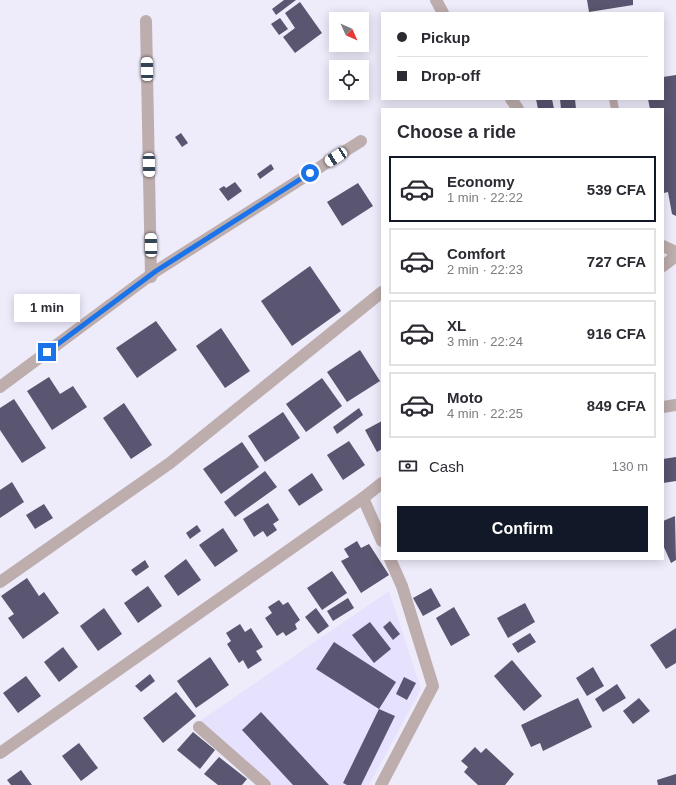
<!DOCTYPE html>
<meta charset="utf-8">
<style>
body{margin:0;font-family:Arial,sans-serif;background:#f2f2f3;color:#2b2b33;height:100vh;display:flex;flex-direction:column;font-size:15px;white-space:nowrap}
*{box-sizing:border-box;margin:0}
p{font-size:13px;color:#7c7c81}
.icon{flex:none;width:22px;height:22px;fill:none;stroke:currentColor;stroke-width:2;stroke-linecap:round;stroke-linejoin:round}
.map{position:relative;flex:1;overflow:hidden}
.details{position:absolute;left:381px;top:108px;width:283px;height:452px;display:flex;flex-direction:column;background:#fff;border-radius:0px;box-shadow:0 2px 10px #0003}
.details>*{flex:none}
.hud{position:absolute;left:381px;top:12px;width:283px;height:88px;border-radius:0px;box-shadow:0 2px 10px #0003;display:grid;align-content:center;height:88px;padding:0 16px;background:#fff}
.needle{width:26px;rotate:135deg}
.fabs{position:absolute;left:329px;top:12px;display:grid;gap:8px}
.fabs a{display:grid;place-items:center;width:40px;height:40px;border-radius:0px;background:#fff;box-shadow:0 2px 10px #0003;font-size:20px}
.end{position:absolute;width:18px;height:18px;margin:-9px;border:5px solid #1a73e8;background:#fff;box-shadow:0 0 0 2px #fff}
.from{border-radius:50%}
.bubble{position:absolute;height:28px;border-radius:0px;background:#fff;box-shadow:0 2px 10px #0003;font-size:13px;font-weight:600;line-height:28px;text-align:center}
.car{position:absolute;width:12px;height:24px;margin:-12px -6px;border-radius:5px;box-shadow:0 0 3px 1px #0007;background:linear-gradient(#fff 24%,#345 0 40%,#fff 0 76%,#345 0 86%,#fff 0)}
.hud b{display:flex;align-items:center;gap:14px;height:38px;font-size:15px}
.hud b+b{border-top:1px solid #e1e1e2}
.hud i{width:10px;height:10px;background:#2b2b33}
ul{padding:0;list-style:none}
li{display:flex;align-items:center;gap:12px;height:66px;margin:0 8px 6px;padding:0 8px;border:2px solid #e1e1e2;border-radius:0px}
li div{flex:1}
li b{display:block;font-size:15px}
li em{font-style:normal;font-weight:600}
li.selected{border-color:#111827}
li>.icon{width:36px;height:36px;stroke-width:1.5}
h2{padding:0 16px;font-size:18px;line-height:48px}
.pay{display:flex;align-items:center;gap:10px;height:44px;padding:0 16px;font-size:15px}
.pay p{margin-inline-start:auto}
.button{display:flex;gap:8px;margin-top:auto;padding:8px 16px}
.button a{flex:1;height:46px;border-radius:0px;background:#111827;color:#fff;font-size:16px;font-weight:600;line-height:46px;text-align:center}
.map>svg:first-child{display:block}
</style>
<div class="map">
<svg width="676" height="785" viewBox="0 0 676 785">
<rect width="100%" height="100%" fill="#eeebfb"/>
<!-- built -->
<path fill="#e6e2fd" d="M389,591L421,689L369,785H268L200,721Z"/>
<!-- building -->
<g fill="#5a5570">
<path d="M284,0H296L276,15L272,9Z"/>
<path d="M587,0H633V5L589,12Z"/>
<path d="M300,2L322,33L295,53L283,37L295,28L285,13Z"/>
<path d="M280,18L288,29L279,35L271,24Z"/>
<path d="M676,75V216L672,214L668,192L664,193L663,187V109H650L648,99H663V77Z"/>
<path d="M536,99H552L554,109H538Z"/>
<path d="M560,99H575L576,109H561Z"/>
<path d="M181,133L188,143L182,147L175,137Z"/>
<path d="M271,164L274,169L260,179L257,174Z"/>
<path d="M235,182L242,191L228,201L219,189L224,186L226,188Z"/>
<path d="M358,183L373,206L342,226L327,202Z"/>
<path d="M310,266L341,311L292,346L261,301Z"/>
<path d="M156,321L177,350L137,378L116,348Z"/>
<path d="M221,328L250,371L225,388L196,346Z"/>
<path d="M360,350L380,381L347,402L327,372Z"/>
<path d="M49,377L60,394L73,386L87,407L52,430L27,391Z"/>
<path d="M322,378L342,406L306,432L286,404Z"/>
<path d="M14,399L46,448L22,463L0,430V408Z"/>
<path d="M124,403L152,445L131,459L103,418Z"/>
<path d="M359,408L363,415L337,434L333,427Z"/>
<path d="M283,412L300,438L265,462L248,436Z"/>
<path d="M382,421V449L377,452L365,430Z"/>
<path d="M349,441L365,465L343,480L327,455Z"/>
<path d="M242,442L259,467L221,494L203,469Z"/>
<path d="M676,457V481L663,483V459Z"/>
<path d="M265,471L277,487L235,517L224,502Z"/>
<path d="M312,473L323,490L299,506L288,490Z"/>
<path d="M12,482L24,502L0,518V490Z"/>
<path d="M268,503L279,520L273,524L277,530L267,537L263,531L254,537L243,519Z"/>
<path d="M44,504L53,518L35,529L26,515Z"/>
<path d="M675,516L676,560L671,563L663,545V521Z"/>
<path d="M197,525L201,531L190,539L186,533Z"/>
<path d="M223,528L238,551L215,567L199,545Z"/>
<path d="M357,541L361,548L369,544L389,575L361,593L341,561L349,557L344,549Z"/>
<path d="M186,559L201,580L178,596L164,576Z"/>
<path d="M145,560L149,567L136,576L131,570Z"/>
<path d="M332,571L347,593L322,610L307,588Z"/>
<path d="M27,578L39,596L44,592L59,613L23,639L8,618L14,614L1,596Z"/>
<path d="M148,586L162,606L138,623L124,603Z"/>
<path d="M431,588L441,606L423,616L413,598Z"/>
<path d="M348,598L354,608L333,621L327,611Z"/>
<path d="M279,600L283,605L288,602L300,620L295,624L297,629L286,636L283,632L277,636L265,618L272,613L268,607Z"/>
<path d="M525,603L535,622L508,638L497,618Z"/>
<path d="M454,607L470,635L451,646L436,618Z"/>
<path d="M104,608L122,634L98,651L80,626Z"/>
<path d="M316,608L329,626L318,634L305,617Z"/>
<path d="M390,621L400,634L393,640L383,627Z"/>
<path d="M370,622L391,649L374,663L352,635Z"/>
<path d="M240,624L245,632L251,628L263,647L256,651L262,660L248,669L243,660L239,663L227,644L231,641L226,633Z"/>
<path d="M676,628V663L666,669L650,645Z"/>
<path d="M530,633L536,642L518,653L512,644Z"/>
<path d="M334,642L396,682L379,709L316,669Z"/>
<path d="M63,647L78,667L59,682L44,662Z"/>
<path d="M210,657L229,685L196,708L177,681Z"/>
<path d="M512,660L542,696L524,711L494,676Z"/>
<path d="M593,667L604,686L587,696L576,678Z"/>
<path d="M150,674L155,681L141,692L135,686Z"/>
<path d="M26,676L41,696L18,713L3,693Z"/>
<path d="M404,677L416,683L407,700L396,694Z"/>
<path d="M617,684L626,698L603,712L595,699Z"/>
<path d="M176,692L196,716L163,743L143,718Z"/>
<path d="M578,698L592,727L543,751L540,743L531,747L521,725Z"/>
<path d="M639,698L650,711L633,724L623,711Z"/>
<path d="M379,709L395,716L361,785H347L343,783Z"/>
<path d="M261,712L329,785H293L242,730Z"/>
<path d="M193,732L215,750L200,769L177,750Z"/>
<path d="M79,743L98,768L81,781L62,756Z"/>
<path d="M475,747L481,753L486,748L514,774L505,785H478L464,772L468,767L461,761Z"/>
<path d="M219,757L247,779L242,785H218L204,774Z"/>
<path d="M21,770L32,785H11L7,780Z"/>
<path d="M676,774V785H658L657,780Z"/>
</g>
<g fill="none" stroke-linecap="round" stroke-linejoin="round">
<!-- service -->
<path stroke="#bdadac" stroke-width="8" d="M613,99L615,109"/>
<!-- minor -->
<g stroke="#bdadac" stroke-width="12">
<path d="M436,0L443,13"/>
<path d="M146,21L151,277"/>
<path d="M511,99L518,109"/>
<path d="M663,246L676,252"/>
<path d="M663,266L676,256"/>
<path d="M0,387L156,271L361,141"/>
<path d="M663,407L676,405"/>
<path d="M363,498L382,541"/>
<path d="M0,582L170,463L382,292"/>
<path d="M199,727L265,785"/>
<path d="M0,753L363,498L382,483"/>
<path d="M381,785L433,686L402,586L390,559"/>
</g>
</g>
<g fill="none" stroke-linecap="round" stroke-linejoin="round">
<!-- route -->
<path stroke="#1a73e8" stroke-width="5" d="M47,352L156,271L310,173"/>
</g>
</svg>
<div class="fabs">
<a><svg class="needle" viewBox="-14 -14 28 28"><path d="M0-13l5 13h-10z" fill="#e53935"/><path d="M0 13l5-13h-10z" fill="#7c7c81"/></svg></a>
<a><svg class="icon" aria-label="locate" viewBox="0 0 24 24"><circle cx="12" cy="12" r="6"/><path d="M12 2v4M12 18v4M2 12h4M18 12h4"/></svg></a>
</div>
<i class="end from" style="left:310px;top:173px"></i>
<i class="end" style="left:47px;top:352px"></i>
<div class="bubble" style="left:14px;top:294px;width:66px">1 min</div>
<i class="car" style="left:147px;top:69px;rotate:359deg"></i>
<i class="car" style="left:336px;top:157px;rotate:237deg"></i>
<i class="car" style="left:149px;top:165px;rotate:179deg"></i>
<i class="car" style="left:151px;top:245px;rotate:359deg"></i>
<div class="hud">
<b><i class="from"></i>Pickup</b>
<b><i></i>Drop-off</b>
</div>
<section class="details">
<h2>Choose a ride</h2>
<ul>
<li class="selected"><svg class="icon" aria-label="car" viewBox="0 0 24 24"><path d="M5 17H2v-5l4-1 3-4h7l3 4 3 1v5h-3M9 17h6M6 11h13"/><circle cx="7" cy="17" r="2"/><circle cx="17" cy="17" r="2"/></svg><div><b>Economy</b><p>1 min · 22:22</p></div><em>539 CFA</em></li>
<li><svg class="icon" aria-label="car" viewBox="0 0 24 24"><path d="M5 17H2v-5l4-1 3-4h7l3 4 3 1v5h-3M9 17h6M6 11h13"/><circle cx="7" cy="17" r="2"/><circle cx="17" cy="17" r="2"/></svg><div><b>Comfort</b><p>2 min · 22:23</p></div><em>727 CFA</em></li>
<li><svg class="icon" aria-label="car" viewBox="0 0 24 24"><path d="M5 17H2v-5l4-1 3-4h7l3 4 3 1v5h-3M9 17h6M6 11h13"/><circle cx="7" cy="17" r="2"/><circle cx="17" cy="17" r="2"/></svg><div><b>XL</b><p>3 min · 22:24</p></div><em>916 CFA</em></li>
<li><svg class="icon" aria-label="car" viewBox="0 0 24 24"><path d="M5 17H2v-5l4-1 3-4h7l3 4 3 1v5h-3M9 17h6M6 11h13"/><circle cx="7" cy="17" r="2"/><circle cx="17" cy="17" r="2"/></svg><div><b>Moto</b><p>4 min · 22:25</p></div><em>849 CFA</em></li>
</ul>
<div class="pay"><svg class="icon" aria-label="cash" viewBox="0 0 24 24"><path d="M3 7h18v10H3z"/><circle cx="12" cy="12" r="2"/></svg>Cash<p>130 m</p></div>
<div class="button"><a>Confirm</a></div>
</section>
</div>
